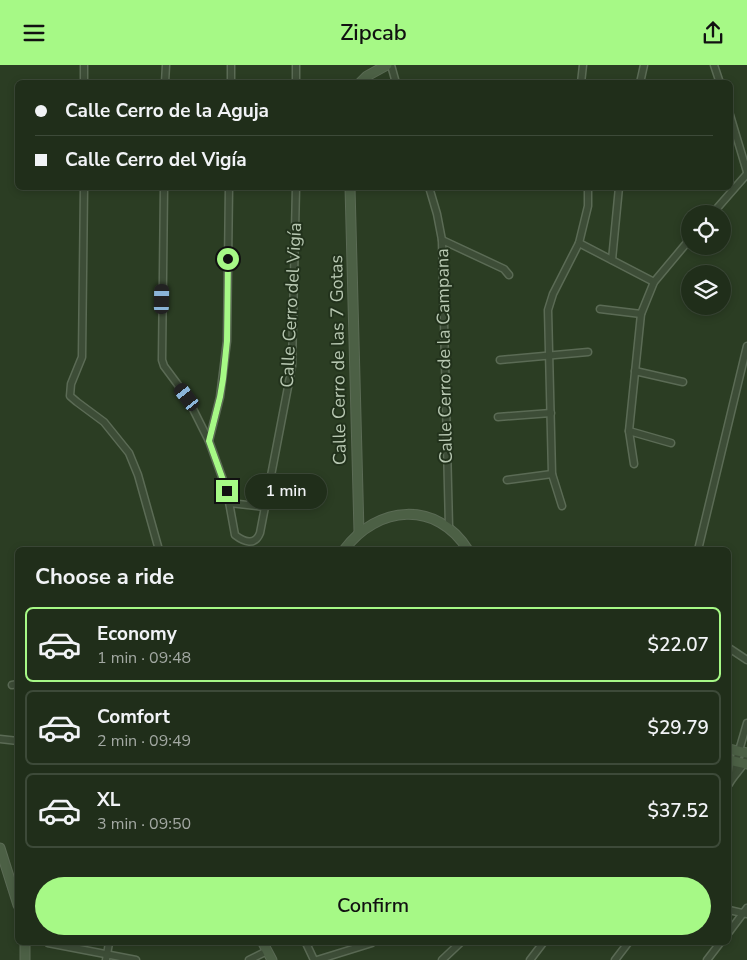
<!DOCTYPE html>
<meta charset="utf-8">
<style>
body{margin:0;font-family:"Nunito Sans",sans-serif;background:#283623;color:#f1f3f6;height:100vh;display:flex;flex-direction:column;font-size:19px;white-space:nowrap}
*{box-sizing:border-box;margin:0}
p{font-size:16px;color:#a2a8a2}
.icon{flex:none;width:28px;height:28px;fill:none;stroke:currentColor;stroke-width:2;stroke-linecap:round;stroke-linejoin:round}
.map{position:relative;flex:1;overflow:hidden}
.panel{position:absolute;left:15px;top:482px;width:716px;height:398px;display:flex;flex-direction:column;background:#202e1a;border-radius:8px;box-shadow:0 2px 8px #0003,0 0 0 1px #3d4a39}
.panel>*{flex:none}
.hud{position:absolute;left:15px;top:15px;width:718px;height:110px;border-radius:8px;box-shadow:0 2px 8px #0003,0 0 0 1px #3d4a39;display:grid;align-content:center;height:110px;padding:0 20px;background:#202e1a}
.tools{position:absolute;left:681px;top:140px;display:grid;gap:10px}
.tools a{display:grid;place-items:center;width:50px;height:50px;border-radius:50%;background:#202e1a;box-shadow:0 2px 8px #0003,0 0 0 1px #3d4a39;font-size:25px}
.end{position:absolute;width:22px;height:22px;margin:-11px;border:6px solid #a6f986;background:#111;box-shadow:0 0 0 2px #111}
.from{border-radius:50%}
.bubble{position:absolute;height:35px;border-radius:18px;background:#202e1a;box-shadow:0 2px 8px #0003,0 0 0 1px #3d4a39;font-size:16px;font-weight:600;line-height:35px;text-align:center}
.car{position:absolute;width:15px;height:30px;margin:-15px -8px;border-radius:6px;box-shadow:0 0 4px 1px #0007;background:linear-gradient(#222 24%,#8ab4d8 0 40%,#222 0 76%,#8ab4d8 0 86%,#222 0)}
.hud b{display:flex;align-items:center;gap:18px;height:48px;font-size:19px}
.hud b+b{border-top:1px solid #3d4a39}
.hud i{width:12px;height:12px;background:#f1f3f6}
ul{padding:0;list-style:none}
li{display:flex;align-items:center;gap:15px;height:75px;margin:0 10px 8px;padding:0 10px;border:2px solid #3d4a39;border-radius:8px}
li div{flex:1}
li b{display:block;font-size:19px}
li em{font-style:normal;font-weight:600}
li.current{border-color:#a6f986}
li>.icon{width:45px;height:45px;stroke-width:1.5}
h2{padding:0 20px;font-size:22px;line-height:60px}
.cta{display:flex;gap:10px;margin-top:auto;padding:10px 20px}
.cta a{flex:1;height:58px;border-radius:30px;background:#a6f986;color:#111;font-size:20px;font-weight:600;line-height:58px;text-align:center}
header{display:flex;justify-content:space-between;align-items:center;height:65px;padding:0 20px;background:#a6f986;color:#111;font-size:22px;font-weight:600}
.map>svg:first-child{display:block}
</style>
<header><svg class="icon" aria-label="menu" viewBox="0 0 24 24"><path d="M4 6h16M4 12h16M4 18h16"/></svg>Zipcab<svg class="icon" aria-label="share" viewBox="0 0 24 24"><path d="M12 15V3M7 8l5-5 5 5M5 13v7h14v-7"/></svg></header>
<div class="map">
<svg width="747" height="895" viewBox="0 0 747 895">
<rect width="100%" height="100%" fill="#2b3d23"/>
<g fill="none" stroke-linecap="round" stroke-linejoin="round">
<defs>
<g id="street">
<path d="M296,0V18"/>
<path d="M391,0L396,18"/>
<path d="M714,0L720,18"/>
<path d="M84,18V0"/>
<path d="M165,18L166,0"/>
<path d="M231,18V0"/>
<path d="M581,18L583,0"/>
<path d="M640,18L644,0"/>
<path d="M730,50L747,107"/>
<path d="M84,122L82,292L71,319L70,331L77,337L104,357L129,388L138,410L159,485"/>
<path d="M164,122L162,295L164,301L187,332L209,376L227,426L235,470C244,477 255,481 260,468L292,301L296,122"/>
<path d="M429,122L437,149L442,175L449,462"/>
<path d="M712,149L747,109"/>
<path d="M442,175L504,204L509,210"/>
<path d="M579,178L654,217"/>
<path d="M612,195L619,122"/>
<path d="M600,244L641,249"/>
<path d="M500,295L588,287"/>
<path d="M635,306L683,317"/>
<path d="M498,352L551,348"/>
<path d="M629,366L671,378"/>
<path d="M209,376L220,332L227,276L229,122"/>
<path d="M634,399L629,366L641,249L654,217L690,174"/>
<path d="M507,415L552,409"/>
<path d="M230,438L265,442"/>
<path d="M562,441L552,409L548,245L553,229L579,178L588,141V122"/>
<path d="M698,485L747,281"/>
<path d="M729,583L747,595"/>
<path d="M12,620L18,619"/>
<path d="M0,674L18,676"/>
<path d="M735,708L736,696L747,658"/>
<path d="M729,719C734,709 744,702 747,692"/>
<path d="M729,845L747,849"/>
<path d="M729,867L747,843"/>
<path d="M48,878L136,895"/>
<path d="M306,878L314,895"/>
<path d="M106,895L109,878"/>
<path d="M249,895L267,886"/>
<path d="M317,895L372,878"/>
<path d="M442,895L460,878"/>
<path d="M530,895L543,878"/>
<path d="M615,895L628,878"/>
<path d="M707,895L720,878"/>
</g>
<g id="secondary">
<path d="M360,18L367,11L387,0"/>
<path d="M350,122L359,467"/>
<path d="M344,485C377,440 437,435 468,485"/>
<path d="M729,684L747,688"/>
<path d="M729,695L747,699"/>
<path d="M0,783L18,840"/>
<path d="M263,878L272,895"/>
<path d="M25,895V878"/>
</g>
</defs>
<!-- street casing -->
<use href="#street" stroke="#5b6b55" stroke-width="9"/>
<!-- secondary casing -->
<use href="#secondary" stroke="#5b6b55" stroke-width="11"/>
<!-- street -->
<use href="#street" stroke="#3d4d37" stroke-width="6"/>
<!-- secondary -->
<use href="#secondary" stroke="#4c6045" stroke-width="9"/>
</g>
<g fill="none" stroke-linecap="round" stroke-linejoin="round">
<!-- route -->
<path stroke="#a6f986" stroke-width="6" d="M227,426L209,376L220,332L223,314L227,276L228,194"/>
</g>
<g text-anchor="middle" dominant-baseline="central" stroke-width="4" stroke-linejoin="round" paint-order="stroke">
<!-- street labels -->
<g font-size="18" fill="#b8c8b2" stroke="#22321c">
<text transform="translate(291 240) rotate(-87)">Calle Cerro del Vigía</text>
<text transform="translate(444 291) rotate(-91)">Calle Cerro de la Campana</text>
<text transform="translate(338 295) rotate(-91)">Calle Cerro de las 7 Gotas</text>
</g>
</g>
</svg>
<div class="tools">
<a><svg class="icon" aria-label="locate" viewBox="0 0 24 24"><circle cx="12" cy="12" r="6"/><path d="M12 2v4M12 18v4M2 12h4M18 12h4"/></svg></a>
<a><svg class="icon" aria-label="layers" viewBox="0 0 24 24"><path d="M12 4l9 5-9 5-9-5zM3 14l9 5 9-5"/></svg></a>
</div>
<i class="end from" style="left:228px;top:194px"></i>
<i class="end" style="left:227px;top:426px"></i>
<div class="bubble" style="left:245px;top:409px;width:82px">1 min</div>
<i class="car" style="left:162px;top:234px;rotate:1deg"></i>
<i class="car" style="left:187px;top:332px;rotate:323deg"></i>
<div class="hud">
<b><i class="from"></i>Calle Cerro de la Aguja</b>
<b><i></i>Calle Cerro del Vigía</b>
</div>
<section class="panel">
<h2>Choose a ride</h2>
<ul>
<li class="current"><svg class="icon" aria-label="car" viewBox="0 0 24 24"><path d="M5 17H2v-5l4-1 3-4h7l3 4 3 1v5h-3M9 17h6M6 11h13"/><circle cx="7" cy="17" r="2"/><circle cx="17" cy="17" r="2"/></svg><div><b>Economy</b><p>1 min · 09:48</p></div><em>$22.07</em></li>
<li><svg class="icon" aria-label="car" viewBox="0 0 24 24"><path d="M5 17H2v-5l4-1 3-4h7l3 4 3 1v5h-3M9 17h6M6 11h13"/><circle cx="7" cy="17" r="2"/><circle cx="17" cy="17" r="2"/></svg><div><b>Comfort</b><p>2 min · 09:49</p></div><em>$29.79</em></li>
<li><svg class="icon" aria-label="car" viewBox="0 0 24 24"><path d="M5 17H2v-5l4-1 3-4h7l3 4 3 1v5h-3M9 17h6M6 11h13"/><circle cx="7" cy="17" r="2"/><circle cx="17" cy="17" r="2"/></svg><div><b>XL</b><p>3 min · 09:50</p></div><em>$37.52</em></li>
</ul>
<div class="cta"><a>Confirm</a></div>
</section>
</div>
